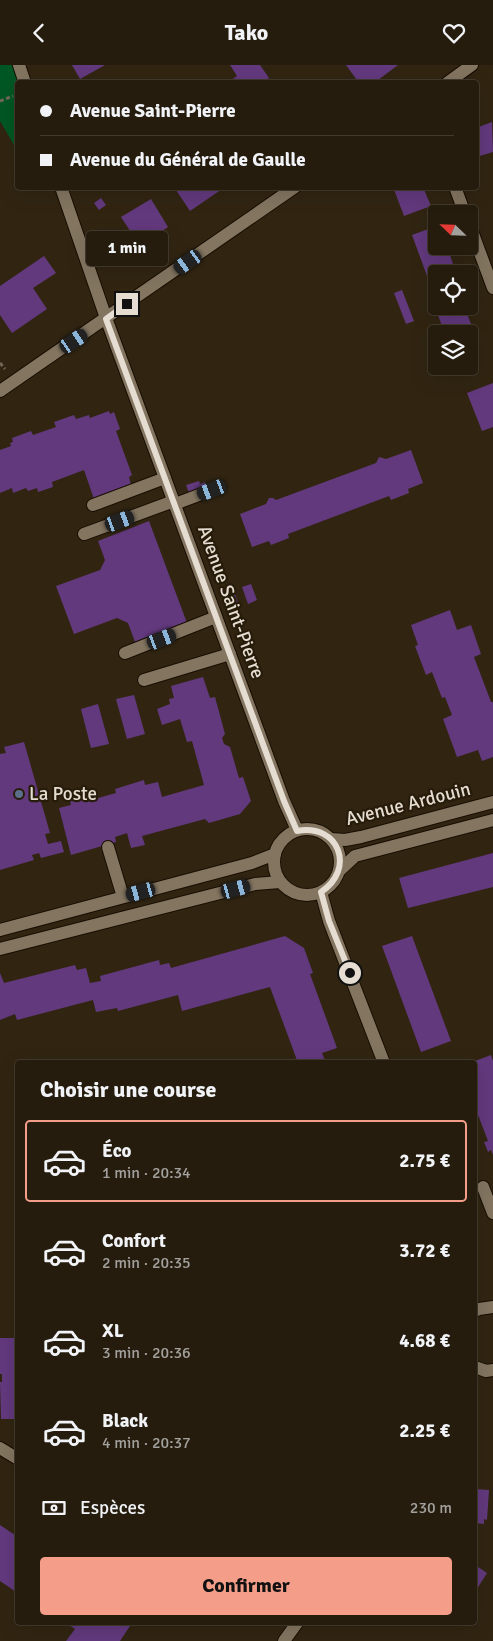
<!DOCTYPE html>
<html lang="fr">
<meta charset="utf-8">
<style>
body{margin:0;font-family:Signika,sans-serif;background:#2d2517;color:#f1f3f6;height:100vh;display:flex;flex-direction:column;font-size:19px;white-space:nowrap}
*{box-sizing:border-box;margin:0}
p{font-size:16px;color:#a3a19e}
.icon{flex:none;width:28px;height:28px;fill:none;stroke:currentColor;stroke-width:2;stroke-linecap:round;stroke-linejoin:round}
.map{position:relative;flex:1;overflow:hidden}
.panel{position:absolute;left:15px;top:995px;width:462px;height:565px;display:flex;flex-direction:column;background:#251c0e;border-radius:5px;box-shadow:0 5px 20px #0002,0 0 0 1px #423a2e}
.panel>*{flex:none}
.guide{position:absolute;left:15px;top:15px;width:464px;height:110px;border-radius:5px;box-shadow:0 5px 20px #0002,0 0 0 1px #423a2e;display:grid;align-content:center;height:110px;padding:0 25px;background:#251c0e}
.needle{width:32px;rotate:293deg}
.fabs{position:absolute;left:428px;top:140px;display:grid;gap:10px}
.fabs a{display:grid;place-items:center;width:50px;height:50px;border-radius:5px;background:#251c0e;box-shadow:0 5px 20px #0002,0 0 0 1px #423a2e;font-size:25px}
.end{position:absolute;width:22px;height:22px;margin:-11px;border:6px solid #e5ddd2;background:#111;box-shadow:0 0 0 2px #111}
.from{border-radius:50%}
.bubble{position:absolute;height:35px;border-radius:5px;background:#251c0e;box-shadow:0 5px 20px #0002,0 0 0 1px #423a2e;font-size:16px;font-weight:700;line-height:35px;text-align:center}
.car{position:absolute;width:15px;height:30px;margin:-15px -8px;border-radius:6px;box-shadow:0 0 4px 1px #0007;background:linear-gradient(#222 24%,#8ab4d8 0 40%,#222 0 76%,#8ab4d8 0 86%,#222 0)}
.guide b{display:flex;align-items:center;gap:18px;height:48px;font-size:19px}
.guide b+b{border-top:1px solid #423a2e}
.guide i{width:12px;height:12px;background:#f1f3f6}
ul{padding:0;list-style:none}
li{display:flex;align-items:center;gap:15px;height:82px;margin:0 10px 8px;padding:0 15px;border:2px solid transparent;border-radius:5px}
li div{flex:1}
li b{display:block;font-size:19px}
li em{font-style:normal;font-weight:700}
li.selected{border-color:#f49e89}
li>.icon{width:45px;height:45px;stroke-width:1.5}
h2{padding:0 25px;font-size:22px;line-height:60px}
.pay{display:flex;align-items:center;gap:12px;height:55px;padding:0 25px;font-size:19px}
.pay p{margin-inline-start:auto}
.action{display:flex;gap:10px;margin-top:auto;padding:10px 25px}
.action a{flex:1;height:58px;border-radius:5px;background:#f49e89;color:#111;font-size:20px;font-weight:700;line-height:58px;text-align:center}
header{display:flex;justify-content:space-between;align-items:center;height:65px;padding:0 25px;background:#251c0e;font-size:22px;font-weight:700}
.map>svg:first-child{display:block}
</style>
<header><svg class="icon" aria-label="back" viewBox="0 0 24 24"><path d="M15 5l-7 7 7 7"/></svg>Tako<svg class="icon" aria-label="heart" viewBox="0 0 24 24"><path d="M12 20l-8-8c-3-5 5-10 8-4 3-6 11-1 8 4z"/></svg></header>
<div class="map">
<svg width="493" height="1576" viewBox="0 0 493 1576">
<rect width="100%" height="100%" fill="#312512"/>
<!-- green -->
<path fill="#005723" d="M0,0H13L19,17L18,18L17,85L0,56Z"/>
<!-- building -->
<g fill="#62397d">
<path d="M72,0H105L80,14Z"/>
<path d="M230,0H260L269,13L263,18H227L237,11Z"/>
<path d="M346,0H398L374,18H359Z"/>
<path d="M492,57L493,87L476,92V63Z"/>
<path d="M174,122H225L190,146Z"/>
<path d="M393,122H423L431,141L404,151Z"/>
<path d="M101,133L106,140L99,145L94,138Z"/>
<path d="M151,134L168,162L140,181L121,152Z"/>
<path d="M431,163L436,175V181H447L453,199L450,200L453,209H436V216L430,219L412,170Z"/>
<path d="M44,191L56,208L33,223L47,244L12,268L0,250V221Z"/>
<path d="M402,225L414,256L406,259L394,228Z"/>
<path d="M464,241L476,272L471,273L476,286L469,288V269H445L435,242Z"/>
<path d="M493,318V362L482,366L467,328Z"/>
<path d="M109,346L110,349L114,347L120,364L116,366L132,410L129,412L131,420L94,434L84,405L52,417L53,422L38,427L37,423L28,426L26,423L13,428L12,423L0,428V385L11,381L10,378L13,377L12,373L31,366L33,370L56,362L54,357L74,350L76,354L89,350L90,353Z"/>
<path d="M411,385L423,418L408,424L409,428L391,435L389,431L288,469L289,473L271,480L269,476L252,482L240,449L266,439L269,433H273L276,435L376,398L379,392L386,394Z"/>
<path d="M199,416L200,419L205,417L206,421L189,428L186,420Z"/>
<path d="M149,456L187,558L135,577L128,558L117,553L74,569L56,521L100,505L105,495L98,476Z"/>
<path d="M251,519L257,535L248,539L242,522Z"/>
<path d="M235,529L239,541L234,542L230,531Z"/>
<path d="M450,545L457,565L471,560L481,589L474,592L491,637H493V692L482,696L478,685L457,692L443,654L452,650L445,632L442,633L432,607L426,610L415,581L418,580L411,560Z"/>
<path d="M203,612L210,633L215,632L225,669L222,673L224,679L230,682L239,713L243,712L251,736L240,749L209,758L205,754L142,771L145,780L131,783L127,768L115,772L116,777L71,790L59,743L71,740L70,735L89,730L91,735L116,728L115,724L144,715L145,720L158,717L162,732L204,720L192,676L187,677L180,654L162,660L157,644L170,639L169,634L174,633L171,621Z"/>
<path d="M134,630L145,669L127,674L116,634Z"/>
<path d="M98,639L109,679L91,683L81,644Z"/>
<path d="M24,677L50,768L45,769L48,779L61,776L64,787L41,793L39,788L32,790L34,795L0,805V689L6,688L4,682Z"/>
<path d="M493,788V822L408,843L399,813Z"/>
<path d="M285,871L304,883L313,908L310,909L337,983L322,988L326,998H298L270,922L182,946L178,930L118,946L117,943L96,947L93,935L17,955L15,949L0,955V908L4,918L75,900L77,905L86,903L90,918L101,916L100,911L159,895L160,900L169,898L171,903Z"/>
<path d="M412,871L451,976L421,987L382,881Z"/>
<path d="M491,990L493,996V1090L491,1085L488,1087L484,1077L488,1076L475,1042V996Z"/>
<path d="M0,1273H18V1354H1L0,1317H2V1309H0Z"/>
<path d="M475,1424L489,1425L487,1455L484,1454V1459L475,1458Z"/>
<path d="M0,1460L18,1472L16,1527L0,1516Z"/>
<path d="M478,1502L487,1508L475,1527V1506Z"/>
<path d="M66,1558H132L120,1576H66L75,1564Z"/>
</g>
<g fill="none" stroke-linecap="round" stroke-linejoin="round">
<defs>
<g id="minor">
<path d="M19,0L25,18"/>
<path d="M447,18L472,0"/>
<path d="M61,122L106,253L284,736L297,765"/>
<path d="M455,122L465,149"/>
<path d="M469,158L493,223"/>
<path d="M0,326L295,122"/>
<path d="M175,439L212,425"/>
<path d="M93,440L165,413"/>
<path d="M84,469L174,436"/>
<path d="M125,588L216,552"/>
<path d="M144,615L230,589"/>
<circle cx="307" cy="797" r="33"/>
<path d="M331,774L345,775L361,772L493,737"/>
<path d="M108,782L123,832"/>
<path d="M340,805L355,791L493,755"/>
<path d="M321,827L329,856L384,998"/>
<path d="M0,865L252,798L275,789"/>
<path d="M0,884L255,819L280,817"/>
<path d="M483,1122L493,1148"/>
<path d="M475,1246L479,1244L493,1242"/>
<path d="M475,1302L486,1306L493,1305"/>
<path d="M0,1383L18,1394"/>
<path d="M284,1576L297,1558"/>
</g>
</defs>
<!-- minor casing -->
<use href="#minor" stroke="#180d00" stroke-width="14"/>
<!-- path -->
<g stroke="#726858" stroke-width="3" stroke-dasharray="4 2.5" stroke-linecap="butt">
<path d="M0,36L13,31"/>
<path d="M0,298L5,304"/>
</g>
<!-- minor -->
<use href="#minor" stroke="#837560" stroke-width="12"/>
</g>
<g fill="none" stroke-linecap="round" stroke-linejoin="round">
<!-- route -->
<path stroke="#e5ddd2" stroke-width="6" d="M127,239L106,254L284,736L297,766C339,758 356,804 321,827L329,856L350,908"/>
</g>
<!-- markers -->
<circle fill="#5c6f8a" stroke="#271b09" stroke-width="2" cx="19" cy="729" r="5"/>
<g text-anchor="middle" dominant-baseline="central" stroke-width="4.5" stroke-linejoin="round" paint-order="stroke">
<!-- street labels -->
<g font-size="19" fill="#e5ddd2" stroke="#271b09">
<text transform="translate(231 537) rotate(70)">Avenue Saint-Pierre</text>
<text transform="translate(408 739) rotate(-14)">Avenue Ardouin</text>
</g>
<!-- poi labels -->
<g font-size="19" fill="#e5ddd2" stroke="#271b09" text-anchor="start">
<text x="29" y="729">La Poste</text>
</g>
</g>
</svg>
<div class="fabs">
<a><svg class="needle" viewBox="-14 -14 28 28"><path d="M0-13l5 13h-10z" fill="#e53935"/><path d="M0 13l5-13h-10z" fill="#a3a19e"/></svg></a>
<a><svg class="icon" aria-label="locate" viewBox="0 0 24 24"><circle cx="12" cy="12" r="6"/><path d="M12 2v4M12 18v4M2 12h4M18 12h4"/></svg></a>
<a><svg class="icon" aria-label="layers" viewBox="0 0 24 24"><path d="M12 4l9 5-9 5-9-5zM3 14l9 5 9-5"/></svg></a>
</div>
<i class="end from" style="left:350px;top:908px"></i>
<i class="end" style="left:127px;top:239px"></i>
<div class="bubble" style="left:86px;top:166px;width:82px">1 min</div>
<i class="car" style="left:188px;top:197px;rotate:235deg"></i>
<i class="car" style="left:74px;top:276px;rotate:56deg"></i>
<i class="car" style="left:212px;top:425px;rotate:249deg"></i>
<i class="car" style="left:120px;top:456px;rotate:70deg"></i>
<i class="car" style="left:162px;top:574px;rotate:69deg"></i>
<i class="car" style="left:236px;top:824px;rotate:75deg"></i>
<i class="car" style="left:141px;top:827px;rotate:255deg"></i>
<div class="guide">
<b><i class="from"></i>Avenue Saint-Pierre</b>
<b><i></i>Avenue du Général de Gaulle</b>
</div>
<section class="panel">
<h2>Choisir une course</h2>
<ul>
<li class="selected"><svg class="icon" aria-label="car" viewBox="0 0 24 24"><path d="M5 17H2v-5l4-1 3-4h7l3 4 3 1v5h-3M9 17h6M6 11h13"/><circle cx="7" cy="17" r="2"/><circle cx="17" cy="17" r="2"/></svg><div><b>Éco</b><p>1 min · 20:34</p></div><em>2.75 €</em></li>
<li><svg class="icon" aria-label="car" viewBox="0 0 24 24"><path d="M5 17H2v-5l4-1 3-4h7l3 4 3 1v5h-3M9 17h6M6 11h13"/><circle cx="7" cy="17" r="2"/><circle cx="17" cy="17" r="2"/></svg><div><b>Confort</b><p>2 min · 20:35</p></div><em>3.72 €</em></li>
<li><svg class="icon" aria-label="car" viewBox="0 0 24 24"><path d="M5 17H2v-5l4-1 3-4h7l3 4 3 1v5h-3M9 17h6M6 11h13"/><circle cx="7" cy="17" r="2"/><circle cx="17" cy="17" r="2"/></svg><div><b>XL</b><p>3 min · 20:36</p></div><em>4.68 €</em></li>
<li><svg class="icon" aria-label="car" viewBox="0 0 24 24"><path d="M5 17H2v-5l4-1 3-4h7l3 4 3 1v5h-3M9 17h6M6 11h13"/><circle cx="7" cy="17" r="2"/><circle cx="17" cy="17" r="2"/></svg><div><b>Black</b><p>4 min · 20:37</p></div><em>2.25 €</em></li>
</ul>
<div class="pay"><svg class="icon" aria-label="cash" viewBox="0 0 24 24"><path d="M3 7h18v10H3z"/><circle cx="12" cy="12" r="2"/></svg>Espèces<p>230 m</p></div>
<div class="action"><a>Confirmer</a></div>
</section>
</div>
